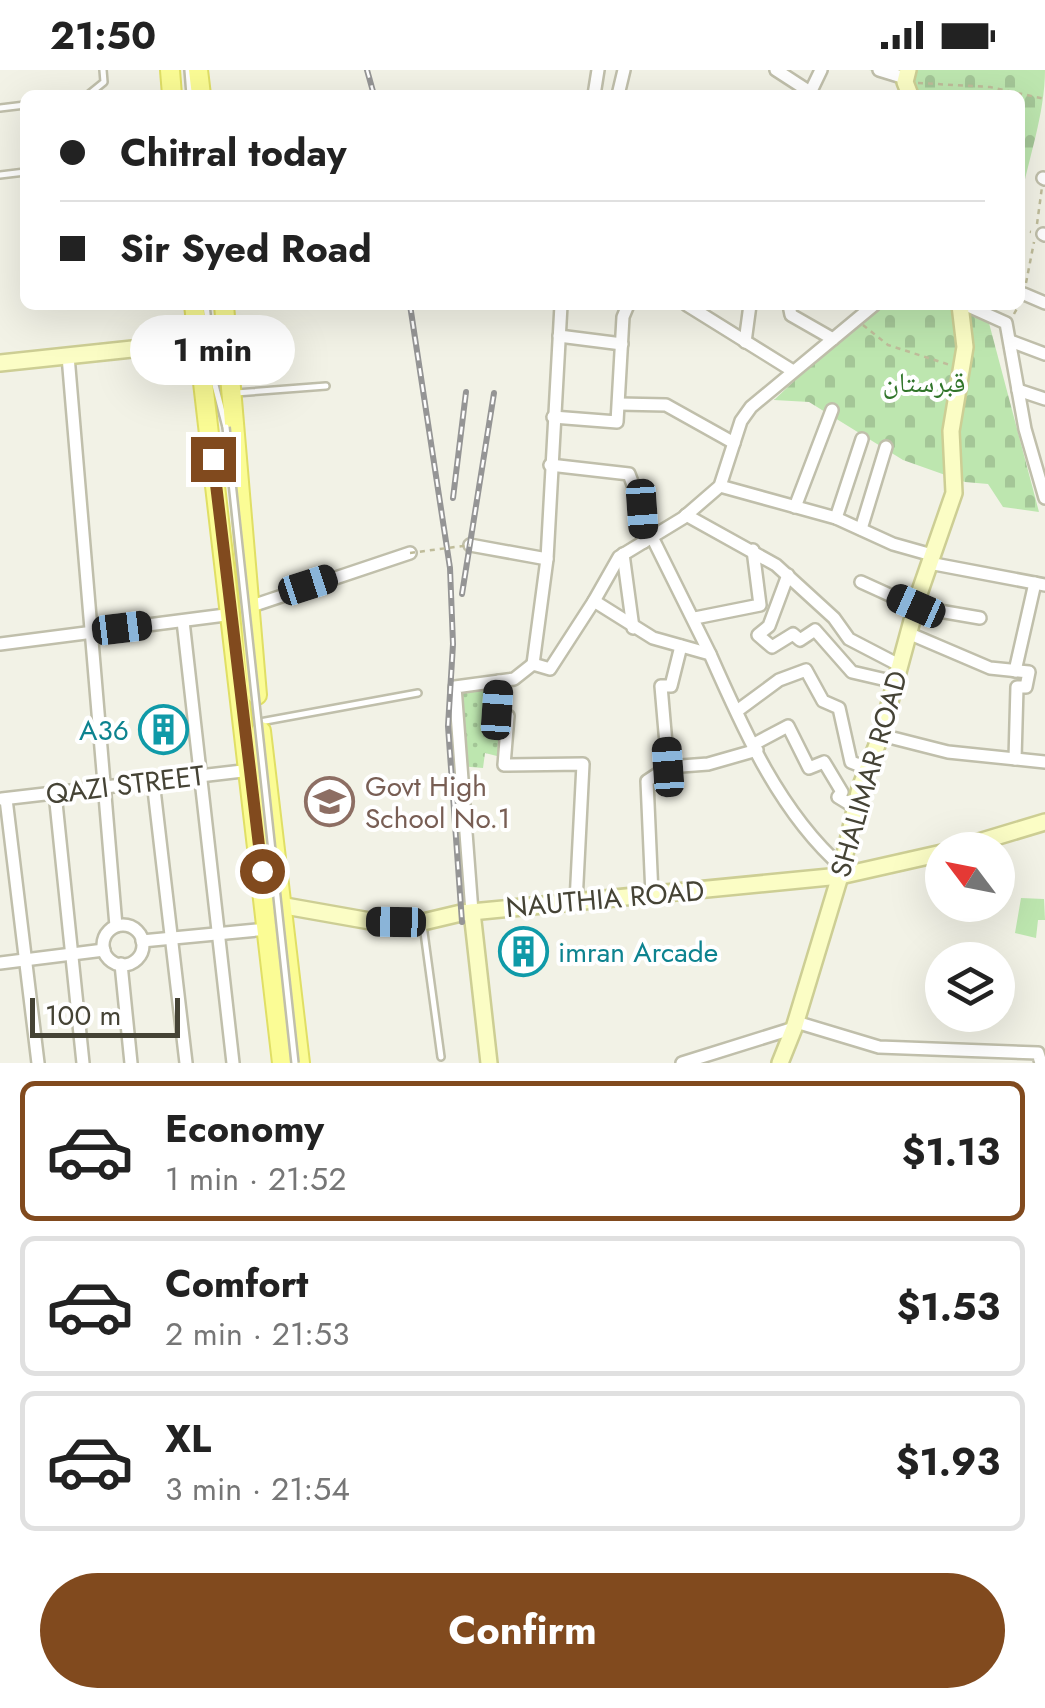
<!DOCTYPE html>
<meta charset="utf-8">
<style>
body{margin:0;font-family:Jost,"Noto Naskh Arabic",sans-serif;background:#f6f6f6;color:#222;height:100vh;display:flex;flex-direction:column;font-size:38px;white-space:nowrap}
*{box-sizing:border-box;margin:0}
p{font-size:32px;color:#767676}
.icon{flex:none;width:55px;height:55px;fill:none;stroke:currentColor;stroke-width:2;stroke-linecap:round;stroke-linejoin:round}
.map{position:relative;height:993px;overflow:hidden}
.details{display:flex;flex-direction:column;background:#fff;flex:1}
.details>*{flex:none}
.top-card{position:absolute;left:20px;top:20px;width:1005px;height:220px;border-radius:15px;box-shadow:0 10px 40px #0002;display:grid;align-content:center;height:220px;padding:0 40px;background:#fff}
.needle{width:65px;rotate:302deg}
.controls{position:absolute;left:925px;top:762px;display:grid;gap:20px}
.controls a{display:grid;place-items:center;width:90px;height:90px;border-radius:50%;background:#fff;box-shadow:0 10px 40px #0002;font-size:50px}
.scale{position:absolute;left:30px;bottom:25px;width:150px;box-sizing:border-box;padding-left:10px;border:5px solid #454335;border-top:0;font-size:28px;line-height:35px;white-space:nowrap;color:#454335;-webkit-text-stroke:8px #fff;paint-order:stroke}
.end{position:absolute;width:45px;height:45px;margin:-22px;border:12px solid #814a1e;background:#fff;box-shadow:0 0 0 5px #fff}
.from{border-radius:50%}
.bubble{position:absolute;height:70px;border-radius:35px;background:#fff;box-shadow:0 10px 40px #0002;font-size:32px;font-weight:700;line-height:70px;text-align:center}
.car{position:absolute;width:30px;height:60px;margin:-30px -15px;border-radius:12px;box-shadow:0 0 8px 2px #0007;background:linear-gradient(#222 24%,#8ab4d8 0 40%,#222 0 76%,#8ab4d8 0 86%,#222 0)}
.top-card b{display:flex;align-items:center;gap:35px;height:95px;font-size:38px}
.top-card b+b{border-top:2px solid #e0e0e0}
.top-card i{width:25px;height:25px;background:#222}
ul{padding:18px 0 0;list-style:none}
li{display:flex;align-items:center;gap:30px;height:140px;margin:0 20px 15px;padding:0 20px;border:5px solid #e0e0e0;border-radius:15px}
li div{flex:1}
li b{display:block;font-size:38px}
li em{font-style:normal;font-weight:700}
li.on{border-color:#814a1e}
li>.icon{width:90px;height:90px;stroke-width:1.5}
.button{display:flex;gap:20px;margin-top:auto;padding:20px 40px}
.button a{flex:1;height:115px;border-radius:60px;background:#814a1e;color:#fff;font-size:40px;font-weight:700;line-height:115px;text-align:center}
.status{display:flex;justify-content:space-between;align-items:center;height:70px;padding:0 50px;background:#fff;direction:ltr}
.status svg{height:28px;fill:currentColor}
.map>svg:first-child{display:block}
</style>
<div class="status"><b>21:50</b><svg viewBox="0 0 49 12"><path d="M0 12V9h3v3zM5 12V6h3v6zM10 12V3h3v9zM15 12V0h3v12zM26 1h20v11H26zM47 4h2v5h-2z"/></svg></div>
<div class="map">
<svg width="1045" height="993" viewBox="0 0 1045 993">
<defs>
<pattern id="cemetery-stones" width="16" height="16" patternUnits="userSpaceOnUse" patternTransform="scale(2.5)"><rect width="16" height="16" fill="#bde6af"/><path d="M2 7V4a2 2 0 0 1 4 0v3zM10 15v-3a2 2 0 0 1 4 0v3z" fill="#a4c697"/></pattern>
<pattern id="park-dots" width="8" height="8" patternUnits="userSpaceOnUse" patternTransform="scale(2.5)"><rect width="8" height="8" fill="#bde6af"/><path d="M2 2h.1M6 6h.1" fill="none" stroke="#a4c697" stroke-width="1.8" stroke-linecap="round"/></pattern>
</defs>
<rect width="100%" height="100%" fill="#f2f2e6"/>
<!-- green -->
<path fill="#bde6af" d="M1021,828L1044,829L1045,850H1038L1036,868L1015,863Z"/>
<!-- cemetery -->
<g fill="url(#cemetery-stones)">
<path d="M869,0H1045C1045,44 1028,90 1020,133V25H912L908,10Z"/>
<path d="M875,235H997L989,253L1039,442L1003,437L988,414L965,412L903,390L809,332L774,330Z"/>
</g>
<!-- park -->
<path fill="url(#park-dots)" d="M499,611L494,641L508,650L505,688L485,683L483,698L459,696L455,620Z"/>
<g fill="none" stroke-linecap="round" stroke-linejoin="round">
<defs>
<g id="lane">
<path d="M188,0L190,25"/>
<path d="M88,25L104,12L103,0"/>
<path d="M0,38L25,35"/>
<path d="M0,105L25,102"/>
<path d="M206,235L215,315L226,357"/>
<path d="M236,323L326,316"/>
<path d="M260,652L418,623"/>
<path d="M423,855L441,987"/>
</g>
<g id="street">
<path d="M776,0L810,22"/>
<path d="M879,0L905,8"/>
<path d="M594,25L598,0"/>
<path d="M618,25L624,0"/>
<path d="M809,25L821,0"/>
<path d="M1043,108L1045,109"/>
<path d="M1043,164L1045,165"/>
<path d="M1024,224L1045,233"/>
<path d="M687,235L793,301"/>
<path d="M789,235L791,245L833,269"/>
<path d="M966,235L1006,253L1025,359L1045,428"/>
<path d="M559,266L622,274"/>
<path d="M1010,271L1045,284"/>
<path d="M745,272L750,235"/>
<path d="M68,286L116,856"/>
<path d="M1018,320L1045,329"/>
<path d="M619,334L666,335L734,373"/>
<path d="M553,347L617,352L623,247L628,235"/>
<path d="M550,395L629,404L642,439L644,472"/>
<path d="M720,416L836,448L893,474L932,485"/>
<path d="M795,437L832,340"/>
<path d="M686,445L776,495L834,548L849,569L899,595"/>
<path d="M836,448L862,369"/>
<path d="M861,459L886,377"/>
<path d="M652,467L710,584"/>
<path d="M470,475L547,489"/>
<path d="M623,484L633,558"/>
<path d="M929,493L1045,515"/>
<path d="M788,505L769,556L758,565L772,577L793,564L800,570L815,560L852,602L895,612"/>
<path d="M861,512L916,537L980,548"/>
<path d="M594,531L619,487L683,448L720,416L741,351L751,337L874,235"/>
<path d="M249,537L410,483"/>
<path d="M695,548L760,535L753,480"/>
<path d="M183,551L233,993"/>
<path d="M908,563L990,598L1029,602L1026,617H1017L1015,689"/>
<path d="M0,574L233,544"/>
<path d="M533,594L547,489L561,235"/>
<path d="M1015,601L1035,513"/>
<path d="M499,611L497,640L508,646L504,695L583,694L576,832"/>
<path d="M737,641L779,610L806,600L823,631L839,638L851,692L869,699"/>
<path d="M881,665L948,682L1045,692"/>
<path d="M754,674L788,656L809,698L824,692L842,722L838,727L856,738"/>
<path d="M668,697L661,616H671L681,576"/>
<path d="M153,711L186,993"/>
<path d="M55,723L83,993"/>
<path d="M2,729L251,700"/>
<path d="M6,729L38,993"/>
<path d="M652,825L647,711L668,697L708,694L757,680"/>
<path d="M472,842L455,617L514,609L533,594L550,599L594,531L653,568L710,584C743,659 780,743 842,797"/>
<circle cx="123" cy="875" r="20"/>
<path d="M142,871L268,859"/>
<path d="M0,893L104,880"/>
<path d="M121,894L131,993"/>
<path d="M796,952L879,977L1038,983L1041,993"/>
<path d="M682,993L794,958"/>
</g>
<g id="secondary">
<path d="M908,0L905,12L910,25"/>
<path d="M0,293L198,272"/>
<path d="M952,780L1045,752"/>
<path d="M274,834L370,851L423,852L461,843L840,806L942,783"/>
<path d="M472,842L489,993"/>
<path d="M780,993L794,958L840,806L860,718L881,665L920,521L954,423L951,361L965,277L960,235"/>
</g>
<g id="primary">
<path d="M170,0L172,25"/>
<path d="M198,0L201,25"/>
<path d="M194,235L282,993"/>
<path d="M224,235L257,625"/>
<path d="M261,661L300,993"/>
</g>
</defs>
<!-- lane casing -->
<use href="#lane" stroke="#c0bfab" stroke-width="10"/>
<!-- street casing -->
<use href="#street" stroke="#c0bfab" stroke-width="16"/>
<!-- secondary casing -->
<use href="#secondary" stroke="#cdce94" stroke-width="20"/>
<!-- primary casing -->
<use href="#primary" stroke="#e0df65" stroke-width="22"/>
<!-- path -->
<g stroke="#bfbc9a" stroke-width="2.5" stroke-dasharray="5 5" stroke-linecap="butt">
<path d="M918,13L990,17L1045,29"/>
<path d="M1037,154L1042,117"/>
<path d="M1020,160L1031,162"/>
<path d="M1026,213L1034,172"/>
<path d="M1014,244L1019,235"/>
<path d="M863,255L888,275L950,295"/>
</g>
<!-- lane -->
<use href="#lane" stroke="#fff" stroke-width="5"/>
<!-- street -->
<use href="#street" stroke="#fff" stroke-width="11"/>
<!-- secondary -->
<use href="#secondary" stroke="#fbfdc5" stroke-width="15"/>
<!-- primary -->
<use href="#primary" stroke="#fbfc95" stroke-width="18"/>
<defs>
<g id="rail">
<path d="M367,0L374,25"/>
<path d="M410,235L450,498L453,574L448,656L462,852"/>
<path d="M453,428L466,322"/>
<path d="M462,524L494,323"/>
</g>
</defs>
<!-- rail casing -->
<use href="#rail" stroke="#959595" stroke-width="6"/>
<!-- rail -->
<use href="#rail" stroke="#fff" stroke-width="2.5" stroke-dasharray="8" stroke-linecap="butt"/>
<defs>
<path id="lane-bridge" d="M226,357L295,993"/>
</defs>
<!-- lane-bridge casing -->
<use href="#lane-bridge" stroke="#c0bfab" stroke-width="10" stroke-linecap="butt"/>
<!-- path-bridge -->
<path stroke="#bfbc9a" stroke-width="2.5" stroke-dasharray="5 5" stroke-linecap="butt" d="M410,483L470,475"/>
<!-- lane-bridge -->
<use href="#lane-bridge" stroke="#fff" stroke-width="5"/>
</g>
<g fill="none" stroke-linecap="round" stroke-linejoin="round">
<!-- route -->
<path stroke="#814a1e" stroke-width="12" d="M213,389L262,801"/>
</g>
<!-- icons -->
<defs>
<symbol id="building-ring" viewBox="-11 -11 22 22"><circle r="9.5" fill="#fff" stroke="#0f9aa8" stroke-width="1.5"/><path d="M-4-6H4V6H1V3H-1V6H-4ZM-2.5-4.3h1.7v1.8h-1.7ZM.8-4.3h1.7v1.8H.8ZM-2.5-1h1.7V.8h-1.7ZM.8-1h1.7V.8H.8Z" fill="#0f9aa8"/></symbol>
<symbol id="school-ring" viewBox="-11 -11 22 22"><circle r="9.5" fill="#fff" stroke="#8d6e63" stroke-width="1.5"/><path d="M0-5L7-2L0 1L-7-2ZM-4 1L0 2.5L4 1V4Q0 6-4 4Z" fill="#8d6e63"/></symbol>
</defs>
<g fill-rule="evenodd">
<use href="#building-ring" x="136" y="632" width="55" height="55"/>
<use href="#school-ring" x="302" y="704" width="55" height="55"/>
<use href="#building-ring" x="496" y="854" width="55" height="55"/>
</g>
<g text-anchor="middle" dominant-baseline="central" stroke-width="8" stroke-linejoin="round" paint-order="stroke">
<!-- park labels -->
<g font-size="28" fill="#31752a" stroke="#fff">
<text x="924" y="312">قبرستان</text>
</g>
<!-- culture labels -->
<g font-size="28" fill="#0d838f" stroke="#fff" text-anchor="end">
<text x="129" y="660">A36</text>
<text x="558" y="882" text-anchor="start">imran Arcade</text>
</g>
<!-- street labels -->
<g font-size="28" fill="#454335" stroke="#fff">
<text transform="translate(869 704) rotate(-74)">SHALIMAR ROAD</text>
<text transform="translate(125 715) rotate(-7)">QAZI STREET</text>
<text transform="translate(605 829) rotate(-5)">NAUTHIA ROAD</text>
</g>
<!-- education labels -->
<g font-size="28" fill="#785e54" stroke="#fff" text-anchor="start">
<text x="365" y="716">Govt High<tspan x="365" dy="32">School No.1</tspan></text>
</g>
</g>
</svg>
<div class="controls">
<a><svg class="needle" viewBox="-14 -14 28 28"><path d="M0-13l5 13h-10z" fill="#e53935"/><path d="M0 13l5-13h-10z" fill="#767676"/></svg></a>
<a><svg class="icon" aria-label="layers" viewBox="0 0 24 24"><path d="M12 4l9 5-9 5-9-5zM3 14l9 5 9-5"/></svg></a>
</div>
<div class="scale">100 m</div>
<i class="end from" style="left:262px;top:801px"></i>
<i class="end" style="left:213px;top:389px"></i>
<div class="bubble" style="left:130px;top:245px;width:165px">1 min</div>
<i class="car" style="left:642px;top:439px;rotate:176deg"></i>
<i class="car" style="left:308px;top:515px;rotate:72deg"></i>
<i class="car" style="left:916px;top:536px;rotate:294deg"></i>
<i class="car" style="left:122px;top:558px;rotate:83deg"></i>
<i class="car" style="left:497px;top:640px;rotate:4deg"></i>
<i class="car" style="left:668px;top:697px;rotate:356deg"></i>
<i class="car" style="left:396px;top:852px;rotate:271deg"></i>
<div class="top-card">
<b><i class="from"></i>Chitral today</b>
<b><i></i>Sir Syed Road</b>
</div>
</div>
<section class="details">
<ul>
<li class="on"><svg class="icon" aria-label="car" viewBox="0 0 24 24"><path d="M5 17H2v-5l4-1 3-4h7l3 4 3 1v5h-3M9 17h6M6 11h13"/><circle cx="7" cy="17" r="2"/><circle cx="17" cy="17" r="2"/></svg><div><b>Economy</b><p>1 min · 21:52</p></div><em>$1.13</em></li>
<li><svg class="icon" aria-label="car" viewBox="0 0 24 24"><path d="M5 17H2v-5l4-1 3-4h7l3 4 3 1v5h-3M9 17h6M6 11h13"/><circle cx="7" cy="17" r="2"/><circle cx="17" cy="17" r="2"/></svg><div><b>Comfort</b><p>2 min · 21:53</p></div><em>$1.53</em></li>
<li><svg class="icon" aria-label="car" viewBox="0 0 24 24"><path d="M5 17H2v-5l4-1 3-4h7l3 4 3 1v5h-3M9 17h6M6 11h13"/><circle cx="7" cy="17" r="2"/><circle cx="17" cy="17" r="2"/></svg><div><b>XL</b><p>3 min · 21:54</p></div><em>$1.93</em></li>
</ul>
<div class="button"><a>Confirm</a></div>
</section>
